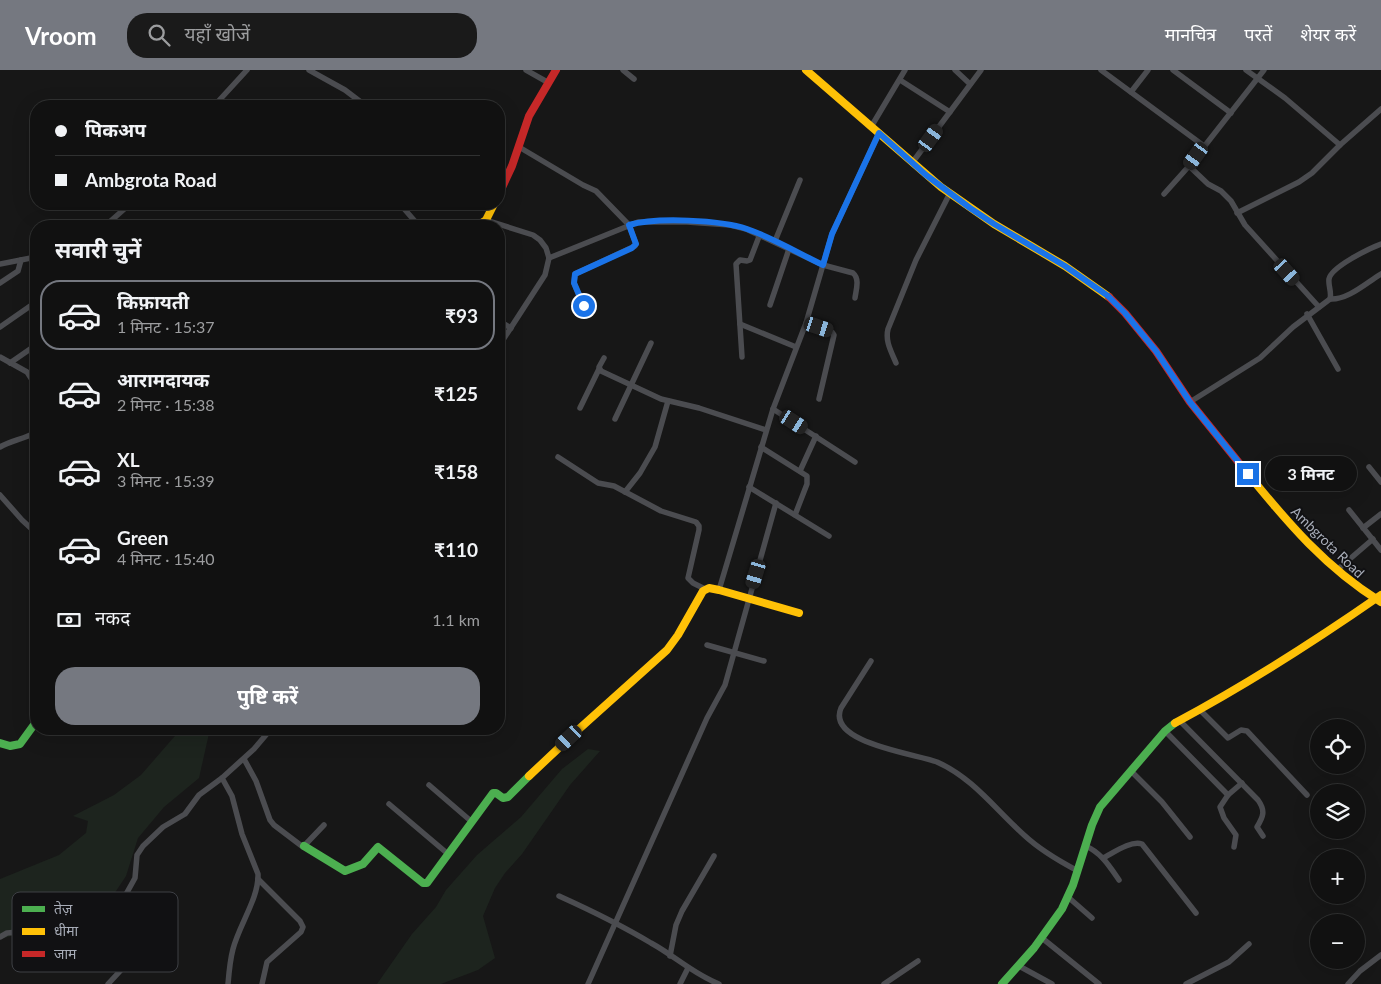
<!DOCTYPE html>
<html lang="hi">
<meta charset="utf-8">
<style>
body{margin:0;font-family:Lato,"Noto Sans Devanagari",sans-serif;background:#1a1a1a;color:#f1f3f6;height:100vh;display:flex;flex-direction:column;font-size:19px;white-space:nowrap}
*{box-sizing:border-box;margin:0}
p{font-size:16px;color:#9c9d9f}
.icon{flex:none;width:28px;height:28px;fill:none;stroke:currentColor;stroke-width:2;stroke-linecap:round;stroke-linejoin:round}
.map{position:relative;flex:1;overflow:hidden}
.details{position:absolute;left:30px;top:150px;width:475px;height:515px;display:flex;flex-direction:column;background:#111;border-radius:20px;box-shadow:0 5px 20px #0002,0 0 0 1px #303131}
.details>*{flex:none}
.guide{position:absolute;left:30px;top:30px;width:475px;height:110px;border-radius:20px;box-shadow:0 5px 20px #0002,0 0 0 1px #303131;display:grid;align-content:center;height:110px;padding:0 25px;background:#111}
.fabs{position:absolute;left:1310px;top:649px;display:grid;gap:10px}
.fabs a{display:grid;place-items:center;width:55px;height:55px;border-radius:50%;background:#111;box-shadow:0 5px 20px #0002,0 0 0 1px #303131;font-size:25px}
.end{position:absolute;width:22px;height:22px;margin:-11px;border:6px solid #1a73e8;background:#fff;box-shadow:0 0 0 2px #fff}
.from{border-radius:50%}
.bubble{position:absolute;height:35px;border-radius:18px;background:#111;box-shadow:0 5px 20px #0002,0 0 0 1px #303131;font-size:16px;font-weight:700;line-height:35px;text-align:center}
.car{position:absolute;width:15px;height:30px;margin:-15px -8px;border-radius:6px;box-shadow:0 0 4px 1px #0007;background:linear-gradient(#222 24%,#8ab4d8 0 40%,#222 0 76%,#8ab4d8 0 86%,#222 0)}
.guide b{display:flex;align-items:center;gap:18px;height:48px;font-size:19px}
.guide b+b{border-top:1px solid #303131}
.guide i{width:12px;height:12px;background:#f1f3f6}
ul{padding:0;list-style:none}
li{display:flex;align-items:center;gap:15px;height:70px;margin:0 10px 8px;padding:0 15px;border:2px solid transparent;border-radius:20px}
li div{flex:1}
li b{display:block;font-size:19px}
li em{font-style:normal;font-weight:700}
li.current{border-color:#757880}
li>.icon{width:45px;height:45px;stroke-width:1.5}
h2{padding:0 25px;font-size:22px;line-height:60px}
.pay{display:flex;align-items:center;gap:12px;height:55px;padding:0 25px;font-size:19px}
.pay p{margin-inline-start:auto}
.button{display:flex;gap:10px;margin-top:auto;padding:10px 25px}
.button a{flex:1;height:58px;border-radius:20px;background:#757880;color:#fff;font-size:20px;font-weight:700;line-height:58px;text-align:center}
header{display:flex;align-items:center;gap:30px;box-sizing:border-box;height:70px;padding:0 25px;background:#757880;color:#fff}
header strong{font-size:24px}
nav{display:flex;gap:28px;margin-inline-start:auto;font-size:18px}
.search{width:350px;height:45px;background:#1a1a1a;display:flex;align-items:center;gap:12px;box-sizing:border-box;padding:0 18px;border-radius:20px;color:#9c9d9f;font-size:19px}
.map>svg:first-child{display:block}
</style>
<header>
<strong>Vroom</strong>
<div class="search"><svg class="icon" aria-label="search" viewBox="0 0 24 24"><circle cx="10" cy="10" r="6"/><path d="M15 15l6 6"/></svg>यहाँ खोजें</div>
<nav><a>मानचित्र</a><a>परतें</a><a>शेयर करें</a></nav>
</header>
<div class="map">
<svg width="1381" height="914" viewBox="0 0 1381 914">
<rect width="100%" height="100%" fill="#171717"/>
<!-- green -->
<g fill="#1d241e">
<path d="M181,659H210L199,708L164,737L138,768L126,806L114,824L103,835L87,846L0,869V809L59,785L86,763L88,751L73,746L114,725L141,705Z"/>
<path d="M588,679L600,681L570,715L522,784L505,803L495,818L483,846L495,888L478,900L441,914H377L412,864L436,837L446,820L477,785L521,747L562,699Z"/>
</g>
<g fill="none" stroke-linecap="round" stroke-linejoin="round">
<!-- street -->
<g stroke="#4b4c50" stroke-width="5.5">
<path d="M309,0L345,20L366,36"/>
<path d="M526,0L549,13"/>
<path d="M623,0L634,9"/>
<path d="M955,0L970,14"/>
<path d="M1101,0L1204,76"/>
<path d="M1173,0L1231,43"/>
<path d="M1246,0L1285,28L1340,75"/>
<path d="M900,10L950,42"/>
<path d="M1131,22L1148,0"/>
<path d="M214,36L247,0"/>
<path d="M871,57L905,0"/>
<path d="M519,77L583,115L596,121L629,155L636,174L635,176L575,204L574,213L583,236"/>
<path d="M912,93L981,0"/>
<path d="M1189,96L1208,114L1221,121L1231,131L1245,155L1319,237"/>
<path d="M1164,124L1189,96L1264,0"/>
<path d="M400,134L419,156"/>
<path d="M1237,143L1299,112L1312,103L1340,75L1381,39"/>
<path d="M486,150L533,165L540,170L546,178L549,188L545,205L499,276"/>
<path d="M105,156L130,134"/>
<path d="M775,171L800,110"/>
<path d="M549,188L638,152H687L730,155L746,159L823,195L853,203C860,209 856,220 855,228"/>
<path d="M0,194L36,187"/>
<path d="M499,212L501,228L499,239"/>
<path d="M0,213L18,201L21,190"/>
<path d="M1330,229C1348,230 1366,213 1381,204"/>
<path d="M770,235L789,179"/>
<path d="M1307,244L1338,299"/>
<path d="M499,251L511,258"/>
<path d="M806,253L832,262L834,265L819,329"/>
<path d="M740,254L796,277"/>
<path d="M0,257L36,232"/>
<path d="M0,287L27,302L36,316"/>
<path d="M742,287L736,194L740,190L747,191L750,190L760,164"/>
<path d="M604,288L599,297L601,301L661,329L699,338L766,360"/>
<path d="M10,293L36,275"/>
<path d="M896,293C891,281 885,271 888,259L916,190L950,123"/>
<path d="M1190,332L1260,288L1293,257L1330,229C1332,222 1328,216 1329,209C1331,197 1370,178 1381,174"/>
<path d="M580,338L599,299"/>
<path d="M773,339L855,392"/>
<path d="M615,349L651,273"/>
<path d="M0,377C12,370 25,369 36,362"/>
<path d="M761,377L807,406V414L795,445"/>
<path d="M558,387L598,413L614,416L661,441L696,452L699,456V460L688,508L693,513L705,519"/>
<path d="M1369,397L1381,412"/>
<path d="M800,401L816,366"/>
<path d="M749,417L829,466"/>
<path d="M625,422L640,403L655,377L668,331"/>
<path d="M0,425L22,450L36,463"/>
<path d="M1349,440L1381,480"/>
<path d="M1363,458L1381,444"/>
<path d="M1337,500L1373,469"/>
<path d="M719,520L773,339L806,253L832,164L879,63"/>
<path d="M707,575L764,591"/>
<path d="M871,591L841,638C826,673 916,684 937,692C973,708 995,739 1024,765C1040,780 1059,791 1078,801"/>
<path d="M1200,640L1228,668L1241,660L1247,661L1307,725"/>
<path d="M1180,651L1258,730C1266,741 1263,747 1257,757L1263,766"/>
<path d="M1165,661L1228,725"/>
<path d="M244,689L256,711L270,750L274,755L303,777L324,755"/>
<path d="M1131,701L1162,732L1190,767"/>
<path d="M429,715L472,752"/>
<path d="M389,734L448,784"/>
<path d="M1085,776C1101,782 1110,797 1119,810"/>
<path d="M1234,777L1236,765L1224,748L1220,737L1228,725L1242,713"/>
<path d="M1103,788C1113,783 1131,770 1142,774L1196,843"/>
<path d="M258,809L300,851L303,857L301,862L267,892L262,914"/>
<path d="M559,826C590,840 621,855 651,873C675,886 693,904 719,914"/>
<path d="M1068,827L1092,848"/>
<path d="M0,867L7,863L30,861L63,854L119,831L125,826L135,808L137,785L143,776L163,757L185,744L199,725L222,708"/>
<path d="M1042,868L1099,914"/>
<path d="M670,886L676,855L682,841L714,786"/>
<path d="M1019,896L1052,914"/>
<path d="M108,914L135,885L139,874L124,851L119,831"/>
<path d="M228,914C229,902 230,890 233,879C239,855 259,828 258,804L242,764L232,726L222,708L254,679L271,659"/>
<path d="M588,914L707,648L725,615L776,433"/>
<path d="M680,914L688,898"/>
<path d="M884,914L918,891"/>
<path d="M1186,914L1229,892L1249,874"/>
<path d="M1348,914L1360,901L1381,885"/>
</g>
<!-- fast -->
<g stroke="#4caf50" stroke-width="8">
<path d="M0,673L10,676L20,674L36,652"/>
<path d="M304,776L345,801L363,794L378,777L423,813H427L493,723H496L503,728L508,727L529,706"/>
<path d="M1002,914L1034,878L1062,839L1073,815L1092,755L1100,737L1165,661L1175,653"/>
</g>
<!-- slow -->
<g stroke="#ffc107" stroke-width="8">
<path d="M806,0L941,117L994,154L1065,196L1109,227"/>
<path d="M477,156L486,150L494,134"/>
<path d="M1248,404C1288,453 1326,498 1381,532"/>
<path d="M1175,653C1246,615 1315,571 1381,525"/>
<path d="M529,706L579,659L667,580L678,565L703,521L709,518L719,520L799,543"/>
</g>
<!-- jam -->
<g stroke="#c62828" stroke-width="8">
<path d="M499,124L512,96L529,46L556,0"/>
<path d="M1109,227L1125,243L1156,281L1190,332L1248,404"/>
</g>
</g>
<g fill="none" stroke-linecap="round" stroke-linejoin="round">
<!-- route -->
<path stroke="#1a73e8" stroke-width="6" d="M584,236L574,213L575,204L632,178L636,174L629,155C656,147 721,150 747,159C773,168 798,183 823,195L832,164L879,63L926,105L970,138L994,154L1065,196L1108,226L1125,243L1156,281L1190,332L1248,404"/>
</g>
<g text-anchor="middle" dominant-baseline="central" stroke-width="4" stroke-linejoin="round" paint-order="stroke">
<!-- street labels -->
<g font-size="14" fill="#a8adb8" stroke="#111113">
<text transform="translate(1328 472) rotate(44)">Ambgrota Road</text>
</g>
</g>
<!-- legend -->
<rect x="12" y="822" width="166" height="80" rx="8" fill="#111113" stroke="#3e4045" stroke-width="1"/>
<rect x="22" y="836" width="23" height="6" fill="#4caf50"/>
<rect x="22" y="858" width="23" height="7" fill="#ffc107"/>
<rect x="22" y="881" width="23" height="6" fill="#c62828"/>
<g font-size="14" fill="#a8adb8">
<text x="54" y="844">तेज़</text>
<text x="54" y="866">धीमा</text>
<text x="54" y="889">जाम</text>
</g>
</svg>
<div class="fabs">
<a><svg class="icon" aria-label="locate" viewBox="0 0 24 24"><circle cx="12" cy="12" r="6"/><path d="M12 2v4M12 18v4M2 12h4M18 12h4"/></svg></a>
<a><svg class="icon" aria-label="layers" viewBox="0 0 24 24"><path d="M12 4l9 5-9 5-9-5zM3 14l9 5 9-5"/></svg></a>
<a>+</a>
<a>−</a>
</div>
<i class="end from" style="left:584px;top:236px"></i>
<i class="end" style="left:1248px;top:404px"></i>
<div class="bubble" style="left:1265px;top:386px;width:92px">3 मिनट</div>
<i class="car" style="left:931px;top:68px;rotate:36deg"></i>
<i class="car" style="left:1196px;top:86px;rotate:216deg"></i>
<i class="car" style="left:1287px;top:202px;rotate:138deg"></i>
<i class="car" style="left:819px;top:257px;rotate:108deg"></i>
<i class="car" style="left:794px;top:352px;rotate:123deg"></i>
<i class="car" style="left:756px;top:504px;rotate:197deg"></i>
<i class="car" style="left:569px;top:668px;rotate:227deg"></i>
<div class="guide">
<b><i class="from"></i>पिकअप</b>
<b><i></i>Ambgrota Road</b>
</div>
<section class="details">
<h2>सवारी चुनें</h2>
<ul>
<li class="current"><svg class="icon" aria-label="car" viewBox="0 0 24 24"><path d="M5 17H2v-5l4-1 3-4h7l3 4 3 1v5h-3M9 17h6M6 11h13"/><circle cx="7" cy="17" r="2"/><circle cx="17" cy="17" r="2"/></svg><div><b>किफ़ायती</b><p>1 मिनट · 15:37</p></div><em>₹93</em></li>
<li><svg class="icon" aria-label="car" viewBox="0 0 24 24"><path d="M5 17H2v-5l4-1 3-4h7l3 4 3 1v5h-3M9 17h6M6 11h13"/><circle cx="7" cy="17" r="2"/><circle cx="17" cy="17" r="2"/></svg><div><b>आरामदायक</b><p>2 मिनट · 15:38</p></div><em>₹125</em></li>
<li><svg class="icon" aria-label="car" viewBox="0 0 24 24"><path d="M5 17H2v-5l4-1 3-4h7l3 4 3 1v5h-3M9 17h6M6 11h13"/><circle cx="7" cy="17" r="2"/><circle cx="17" cy="17" r="2"/></svg><div><b>XL</b><p>3 मिनट · 15:39</p></div><em>₹158</em></li>
<li><svg class="icon" aria-label="car" viewBox="0 0 24 24"><path d="M5 17H2v-5l4-1 3-4h7l3 4 3 1v5h-3M9 17h6M6 11h13"/><circle cx="7" cy="17" r="2"/><circle cx="17" cy="17" r="2"/></svg><div><b>Green</b><p>4 मिनट · 15:40</p></div><em>₹110</em></li>
</ul>
<div class="pay"><svg class="icon" aria-label="cash" viewBox="0 0 24 24"><path d="M3 7h18v10H3z"/><circle cx="12" cy="12" r="2"/></svg>नकद<p>1.1 km</p></div>
<div class="button"><a>पुष्टि करें</a></div>
</section>
</div>
